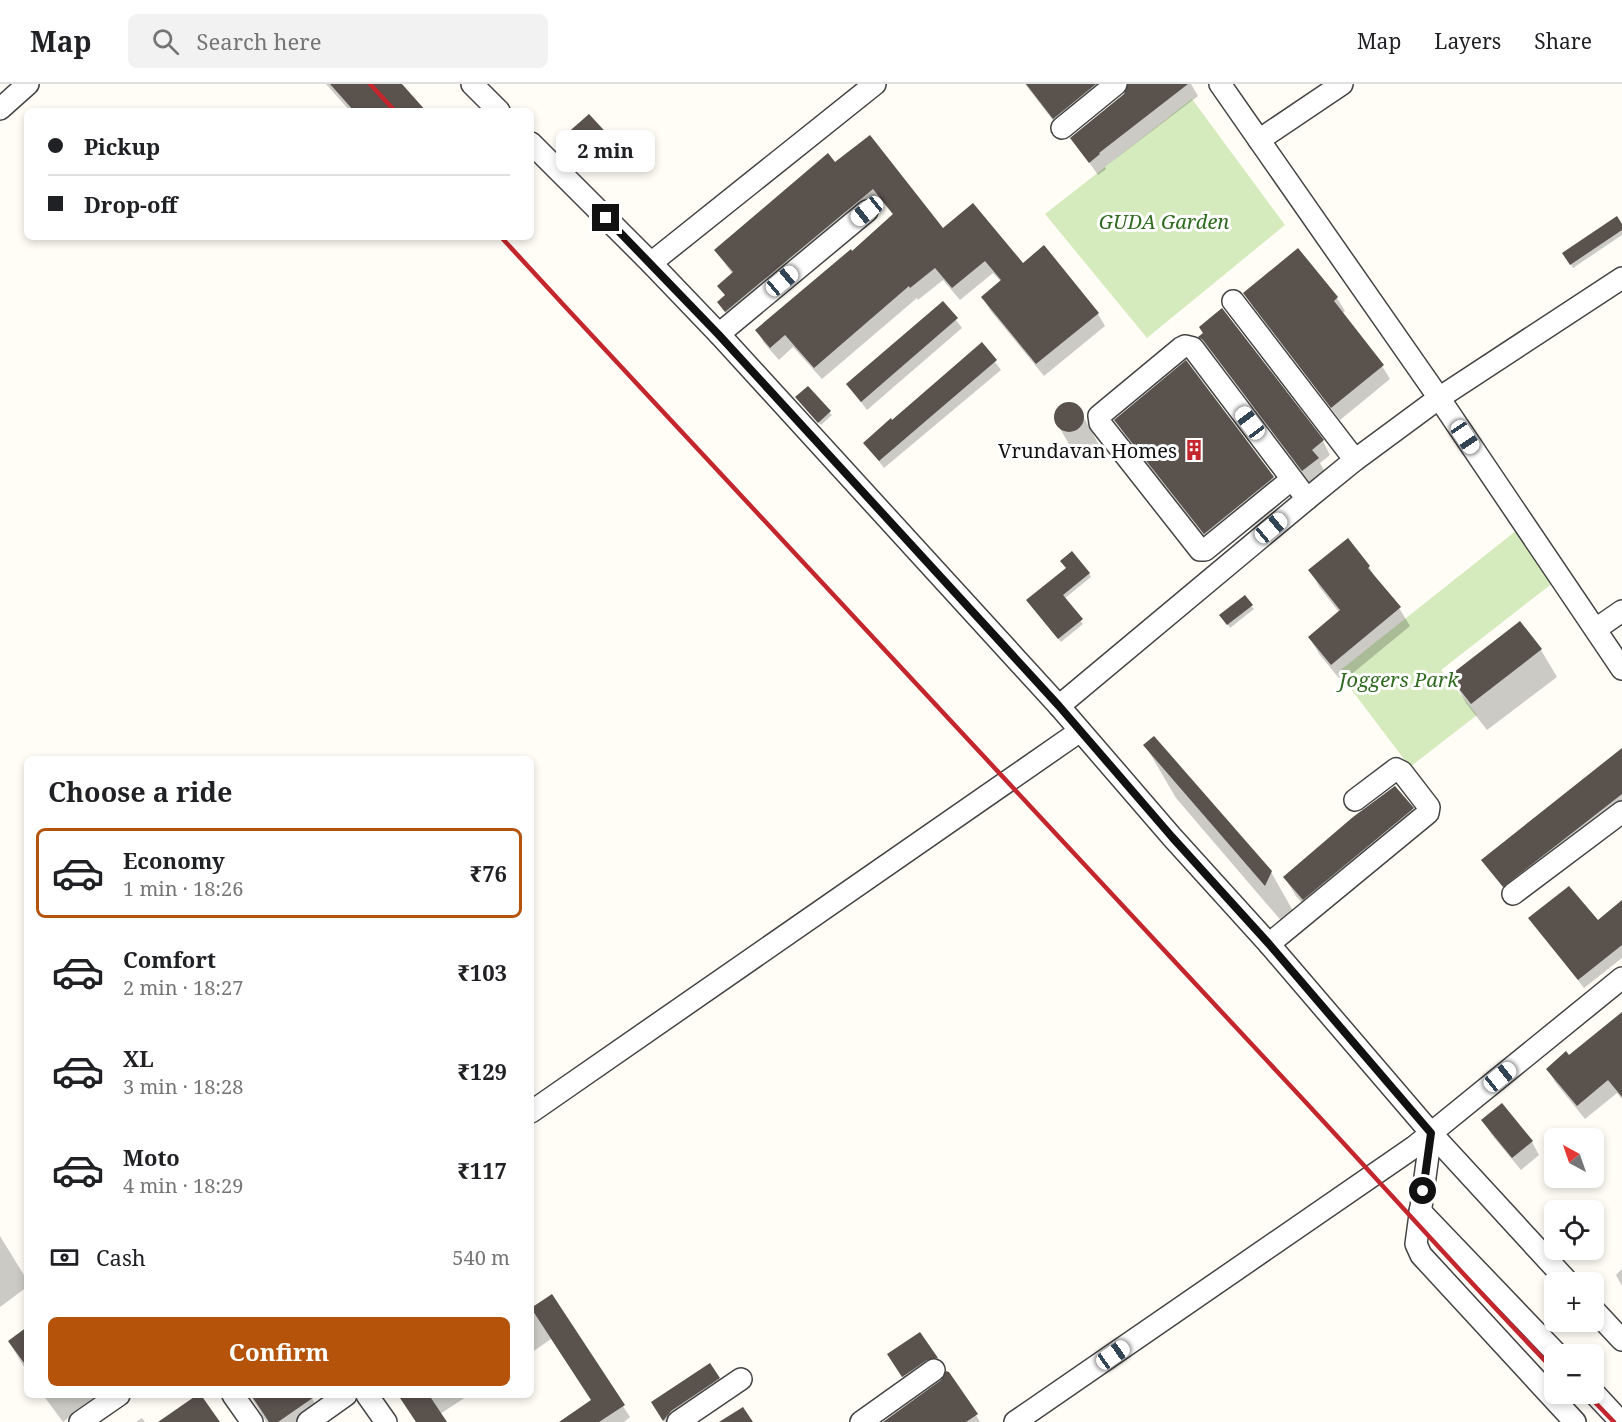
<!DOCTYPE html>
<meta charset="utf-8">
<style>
body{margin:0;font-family:"Noto Serif",serif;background:#f2f2f2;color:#202124;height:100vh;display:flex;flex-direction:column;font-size:22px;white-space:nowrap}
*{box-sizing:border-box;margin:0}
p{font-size:20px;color:#757577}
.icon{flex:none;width:33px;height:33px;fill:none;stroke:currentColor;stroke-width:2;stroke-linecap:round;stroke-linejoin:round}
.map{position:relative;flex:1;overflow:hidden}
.side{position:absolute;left:24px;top:672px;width:510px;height:642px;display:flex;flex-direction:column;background:#fff;border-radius:9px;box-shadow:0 3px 9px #0003}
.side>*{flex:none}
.hud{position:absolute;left:24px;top:24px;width:510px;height:132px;border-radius:9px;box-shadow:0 3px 9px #0003;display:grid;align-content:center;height:132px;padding:0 24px;background:#fff}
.needle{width:39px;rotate:320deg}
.buttons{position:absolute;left:1544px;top:1044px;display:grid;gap:12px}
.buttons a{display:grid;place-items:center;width:60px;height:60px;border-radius:9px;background:#fff;box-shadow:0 3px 9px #0003;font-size:30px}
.end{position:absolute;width:27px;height:27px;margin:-14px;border:8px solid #111;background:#fff;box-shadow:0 0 0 3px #fff}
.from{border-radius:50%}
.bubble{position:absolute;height:42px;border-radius:9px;background:#fff;box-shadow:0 3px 9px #0003;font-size:20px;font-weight:700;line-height:42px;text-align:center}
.car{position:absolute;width:18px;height:36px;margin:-18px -9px;border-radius:8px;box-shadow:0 0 4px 2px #0007;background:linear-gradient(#fff 24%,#345 0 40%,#fff 0 76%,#345 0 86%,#fff 0)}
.hud b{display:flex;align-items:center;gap:21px;height:57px;font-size:22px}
.hud b+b{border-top:2px solid #e0e0e0}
.hud i{width:15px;height:15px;background:#202124}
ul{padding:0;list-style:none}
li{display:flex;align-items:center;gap:18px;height:90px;margin:0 12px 9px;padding:0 12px;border:3px solid transparent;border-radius:9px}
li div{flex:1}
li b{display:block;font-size:22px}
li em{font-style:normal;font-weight:700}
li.selected{border-color:#b45309}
li>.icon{width:54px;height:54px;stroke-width:1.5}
h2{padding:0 24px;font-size:27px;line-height:72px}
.pay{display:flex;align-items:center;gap:15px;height:66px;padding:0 24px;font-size:22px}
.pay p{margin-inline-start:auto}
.primary-button{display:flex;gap:12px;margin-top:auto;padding:12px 24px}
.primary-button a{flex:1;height:69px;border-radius:9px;background:#b45309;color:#fff;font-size:24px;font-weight:700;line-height:69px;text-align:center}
header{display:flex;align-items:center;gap:36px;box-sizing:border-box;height:84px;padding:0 30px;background:#fff;border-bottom:2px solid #e0e0e0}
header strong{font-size:28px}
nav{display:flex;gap:33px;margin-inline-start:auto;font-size:21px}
.search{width:420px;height:54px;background:#f2f2f2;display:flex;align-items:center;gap:15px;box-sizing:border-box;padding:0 21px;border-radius:9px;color:#757577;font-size:22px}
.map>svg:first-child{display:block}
</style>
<header>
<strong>Map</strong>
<div class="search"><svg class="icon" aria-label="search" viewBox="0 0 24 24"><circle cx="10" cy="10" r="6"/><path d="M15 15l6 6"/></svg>Search here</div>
<nav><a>Map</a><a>Layers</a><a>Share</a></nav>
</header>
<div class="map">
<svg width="1622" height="1338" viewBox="0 0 1622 1338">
<rect width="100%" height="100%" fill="#fffdf5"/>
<!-- green -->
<g fill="#d5ebbd">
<path d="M1192,15L1285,141L1147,254L1045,130Z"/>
<path d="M1517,446L1554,498L1441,586L1477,631L1410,683L1338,588Z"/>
</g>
<!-- shadow -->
<g fill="#0003">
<path d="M326,0H400L424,27H350Z"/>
<path d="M1025,0H1191L1198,12L1105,83L1106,85L1098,91L1072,54L1126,10L1129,1L1116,3L1062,48Z"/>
<path d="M589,32L612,57L617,66L594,86L571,61L566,53Z"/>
<path d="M835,80L943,146L1023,181L1044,163L1098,230L1105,242L1044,292L990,226L983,213L1001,198L993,189L960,216L943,196L918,216L917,214L822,295L793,263L779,276L764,259L757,247L852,169L894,132L881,116L734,240L719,219L726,213L719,202L733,191L716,167Z"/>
<path d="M1622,143V151L1573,184L1564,169Z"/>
<path d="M1298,166L1337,214L1345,227L1342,230L1382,282L1390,295L1340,336L1253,223L1245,209Z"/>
<path d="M943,219L962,244L867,326L848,301Z"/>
<path d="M1222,226L1323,357L1330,371L1320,379L1325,388L1311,400L1213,270L1208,266L1200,253Z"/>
<path d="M982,260L1001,286L884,384L865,359L892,338Z"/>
<path d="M1186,278L1273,394L1284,412L1215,467L1126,354L1116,336Z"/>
<path d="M799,317L829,328L832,331L821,341Z"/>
<path d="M1070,319L1078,323L1099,361L1094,371L1091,373L1082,374L1074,369L1058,341L1055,333L1058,324Z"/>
<path d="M1369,483L1378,498L1399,524L1410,542L1342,598L1320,571L1309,553L1339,528L1320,504L1310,486Z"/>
<path d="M1089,489L1091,493L1064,515L1083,540L1061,558L1030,520Z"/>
<path d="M1251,522L1254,525L1230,544L1224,535Z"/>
<path d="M1520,539L1541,566L1557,593L1487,646L1466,619L1451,592Z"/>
<path d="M1145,661L1271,788L1301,841L1295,853L1176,714Z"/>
<path d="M1622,667V722L1509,810L1483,777Z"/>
<path d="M1412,725L1423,743L1314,833L1296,812L1285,794Z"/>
<path d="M1622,819V874L1584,904L1530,835L1597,838Z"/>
<path d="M1622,930V1015L1617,1009L1585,1035L1555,998L1548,985L1569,973Z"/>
<path d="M1483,1036L1532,1058L1539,1071L1521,1086L1491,1050Z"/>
<path d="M0,1152L27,1196V1203L0,1223Z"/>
<path d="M1622,1185V1202L1616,1191Z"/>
<path d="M552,1212L630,1333L624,1338H560L592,1316L551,1255L531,1269V1226Z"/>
<path d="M27,1245V1288L9,1258Z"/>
<path d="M920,1250L941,1283L908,1301L894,1279Z"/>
<path d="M719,1295L724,1303L674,1338H665L657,1327Z"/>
<path d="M43,1311H98L63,1338Z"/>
<path d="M250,1311H310L326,1338H266Z"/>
<path d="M408,1311H469L440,1330L445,1338H416Z"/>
<path d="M976,1331L980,1338H886Z"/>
<path d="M142,1334L145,1338H136Z"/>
</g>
<!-- building -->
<g fill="#5a524d">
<path d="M330,0H402L426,27H354Z"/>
<path d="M1026,0H1096L1053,35Z"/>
<path d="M1128,0H1188L1099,69L1100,70L1089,79L1070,54L1124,10Z"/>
<path d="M589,30L613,56L588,79L564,52Z"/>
<path d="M870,51L943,144L973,119L1023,179L1044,161L1099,229L1036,280L981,213L1001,196L985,177L952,204L935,184L910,204L909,202L814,284L785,251L770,264L755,246L851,165L852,167L893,130L873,105L725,228L717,218L725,211L717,202L733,188L714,166L828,69L835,78Z"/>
<path d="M1617,132L1622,140V146L1570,181L1562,169Z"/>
<path d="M1298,164L1338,213L1334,217L1384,281L1331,324L1243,209Z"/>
<path d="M943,217L958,234L861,318L846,300Z"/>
<path d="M1222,224L1324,356L1312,366L1319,374L1302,387L1203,256L1198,253L1203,249L1199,243Z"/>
<path d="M982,258L997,276L879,377L863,359L891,334L892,336Z"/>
<path d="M1186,276L1274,393L1204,450L1114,336Z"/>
<path d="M808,302L831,327L818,339L795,313Z"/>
<circle cx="1069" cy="333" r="15"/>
<path d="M1348,454L1370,482L1368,484L1401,523L1331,581L1308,553L1340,526L1308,486Z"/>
<path d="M1072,467L1090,489L1063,511L1083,535L1058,555L1026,516L1066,484L1060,477Z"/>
<path d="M1245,511L1253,521L1227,541L1219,531Z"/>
<path d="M1520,537L1542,565L1471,620L1449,592Z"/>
<path d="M1154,652L1272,787L1265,802L1143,661Z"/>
<path d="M1622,664V710L1503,803L1481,776Z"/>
<path d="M1395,702L1414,724L1303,816L1283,793L1353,733Z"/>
<path d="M1569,802L1598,836L1622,816V861L1578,896L1528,834Z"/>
<path d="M1622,928V1013L1608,996L1577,1022L1546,985L1566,967L1569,971Z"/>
<path d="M1502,1019L1533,1057L1512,1074L1481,1036Z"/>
<path d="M552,1210L625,1321L599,1338H559L591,1316L531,1224Z"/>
<path d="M27,1243V1283L8,1257Z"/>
<path d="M920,1248L938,1274L927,1276L902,1293L887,1270Z"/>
<path d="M710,1279L720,1294L671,1327L663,1337L651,1318Z"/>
<path d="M946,1287L949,1288L978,1330L966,1338H883L941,1296Z"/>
<path d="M197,1311H201L220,1338H158Z"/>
<path d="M251,1311H317L278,1338H269Z"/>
<path d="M398,1311H429L447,1338H416Z"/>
<path d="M743,1323L753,1338H719Z"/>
</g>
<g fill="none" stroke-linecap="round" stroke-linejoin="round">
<defs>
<g id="minor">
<path d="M472,0L499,27"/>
<path d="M1220,0L1439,314L1622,194"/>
<path d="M0,25L28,0"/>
<path d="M1062,44L1116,0"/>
<path d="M1259,56L1342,0"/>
<path d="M531,59L651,179L719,250L1059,622L1172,753L1269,860L1431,1049L1568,1198"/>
<path d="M651,179L875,0"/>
<path d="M1233,217L1355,376"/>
<path d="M719,250L867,127"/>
<path d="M1292,395L1205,466H1200L1100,339L1099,332L1181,264L1185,262L1193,264L1292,395L1307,415"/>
<path d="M1596,545L1622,527"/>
<path d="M1059,622L1307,415L1355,376L1439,314L1622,585"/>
<path d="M1513,810L1622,728"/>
<path d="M1269,860L1428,729L1429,723L1402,688L1396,685L1355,716"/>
<path d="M531,1028L1080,647"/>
<path d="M1431,1049L1416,1160L1421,1171L1575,1338"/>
<path d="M1420,1127L1557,1270"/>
<path d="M1593,1225L1622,1256"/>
<path d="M1593,1308L1621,1338"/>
<path d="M233,1311L252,1338"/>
<path d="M367,1311L386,1338"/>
<path d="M80,1338L119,1311"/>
<path d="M308,1338L346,1311"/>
<path d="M678,1338L741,1295"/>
<path d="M861,1338L934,1286"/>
<path d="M1015,1338L1414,1063L1622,894"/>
</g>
</defs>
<!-- minor casing -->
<use href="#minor" stroke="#444" stroke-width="24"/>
<!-- minor -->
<use href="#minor" stroke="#fff" stroke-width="21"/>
<!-- rail -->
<g stroke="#c4262e" stroke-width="4.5">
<path d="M370,0L395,27"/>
<path d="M501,153C761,435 1022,716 1285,996C1375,1092 1462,1191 1554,1286"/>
<path d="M1587,1310L1614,1338"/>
</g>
</g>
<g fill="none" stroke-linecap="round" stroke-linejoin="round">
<!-- route -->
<path stroke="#111" stroke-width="8" d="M606,134L718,250L1059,622L1172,753L1269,860L1431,1049L1423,1107"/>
</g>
<!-- icons -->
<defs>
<symbol id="building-bare" viewBox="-9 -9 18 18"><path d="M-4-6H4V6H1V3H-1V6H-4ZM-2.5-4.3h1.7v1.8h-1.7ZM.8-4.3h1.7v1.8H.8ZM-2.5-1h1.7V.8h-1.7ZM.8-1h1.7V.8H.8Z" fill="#c4262e" stroke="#fff" stroke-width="2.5" paint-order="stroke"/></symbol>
</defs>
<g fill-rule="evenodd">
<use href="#building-bare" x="1179" y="351" width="30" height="30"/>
</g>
<g text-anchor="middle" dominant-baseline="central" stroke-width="6" stroke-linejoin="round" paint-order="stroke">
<!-- park labels -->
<g font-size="20" font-style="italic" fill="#2f6b1f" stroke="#fff">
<text x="1164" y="137">GUDA Garden</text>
<text x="1399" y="595">Joggers Park</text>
</g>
<!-- poi labels -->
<g font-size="20" fill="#111" stroke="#fff" text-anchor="end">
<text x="1177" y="366">Vrundavan Homes</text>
</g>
</g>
</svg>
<div class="buttons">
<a><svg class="needle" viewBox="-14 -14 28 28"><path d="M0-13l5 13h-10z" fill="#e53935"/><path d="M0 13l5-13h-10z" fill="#757577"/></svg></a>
<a><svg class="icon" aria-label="locate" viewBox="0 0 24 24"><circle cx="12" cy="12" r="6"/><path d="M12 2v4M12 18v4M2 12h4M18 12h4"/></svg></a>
<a>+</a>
<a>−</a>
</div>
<i class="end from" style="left:1423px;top:1107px"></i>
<i class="end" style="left:606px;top:134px"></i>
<div class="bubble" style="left:556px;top:46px;width:99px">2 min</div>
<i class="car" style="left:867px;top:127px;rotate:231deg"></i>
<i class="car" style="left:782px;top:197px;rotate:50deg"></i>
<i class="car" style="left:1250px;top:339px;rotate:323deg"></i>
<i class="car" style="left:1465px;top:353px;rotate:146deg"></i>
<i class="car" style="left:1271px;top:444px;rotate:50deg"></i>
<i class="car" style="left:1500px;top:993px;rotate:51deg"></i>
<i class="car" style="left:1113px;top:1271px;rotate:55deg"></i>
<div class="hud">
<b><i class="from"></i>Pickup</b>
<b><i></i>Drop-off</b>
</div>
<section class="side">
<h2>Choose a ride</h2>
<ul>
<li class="selected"><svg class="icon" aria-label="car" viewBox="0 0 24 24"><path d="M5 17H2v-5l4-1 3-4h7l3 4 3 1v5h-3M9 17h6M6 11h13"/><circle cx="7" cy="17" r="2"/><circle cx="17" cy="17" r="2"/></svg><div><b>Economy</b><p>1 min · 18:26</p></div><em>₹76</em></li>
<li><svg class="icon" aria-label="car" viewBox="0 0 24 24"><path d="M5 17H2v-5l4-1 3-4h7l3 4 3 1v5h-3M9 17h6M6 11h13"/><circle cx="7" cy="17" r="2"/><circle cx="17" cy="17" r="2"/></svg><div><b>Comfort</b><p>2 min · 18:27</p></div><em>₹103</em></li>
<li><svg class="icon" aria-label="car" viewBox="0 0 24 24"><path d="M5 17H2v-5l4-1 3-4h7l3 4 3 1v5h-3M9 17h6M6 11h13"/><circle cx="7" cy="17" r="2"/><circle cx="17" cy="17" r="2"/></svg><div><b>XL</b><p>3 min · 18:28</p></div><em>₹129</em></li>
<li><svg class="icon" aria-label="car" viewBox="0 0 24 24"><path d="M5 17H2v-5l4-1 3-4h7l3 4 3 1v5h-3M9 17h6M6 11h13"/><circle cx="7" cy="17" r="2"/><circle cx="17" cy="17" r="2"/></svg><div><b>Moto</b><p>4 min · 18:29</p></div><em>₹117</em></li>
</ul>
<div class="pay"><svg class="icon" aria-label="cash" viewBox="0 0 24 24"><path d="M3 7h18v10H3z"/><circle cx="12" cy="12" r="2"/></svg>Cash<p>540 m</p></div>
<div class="primary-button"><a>Confirm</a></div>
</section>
</div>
